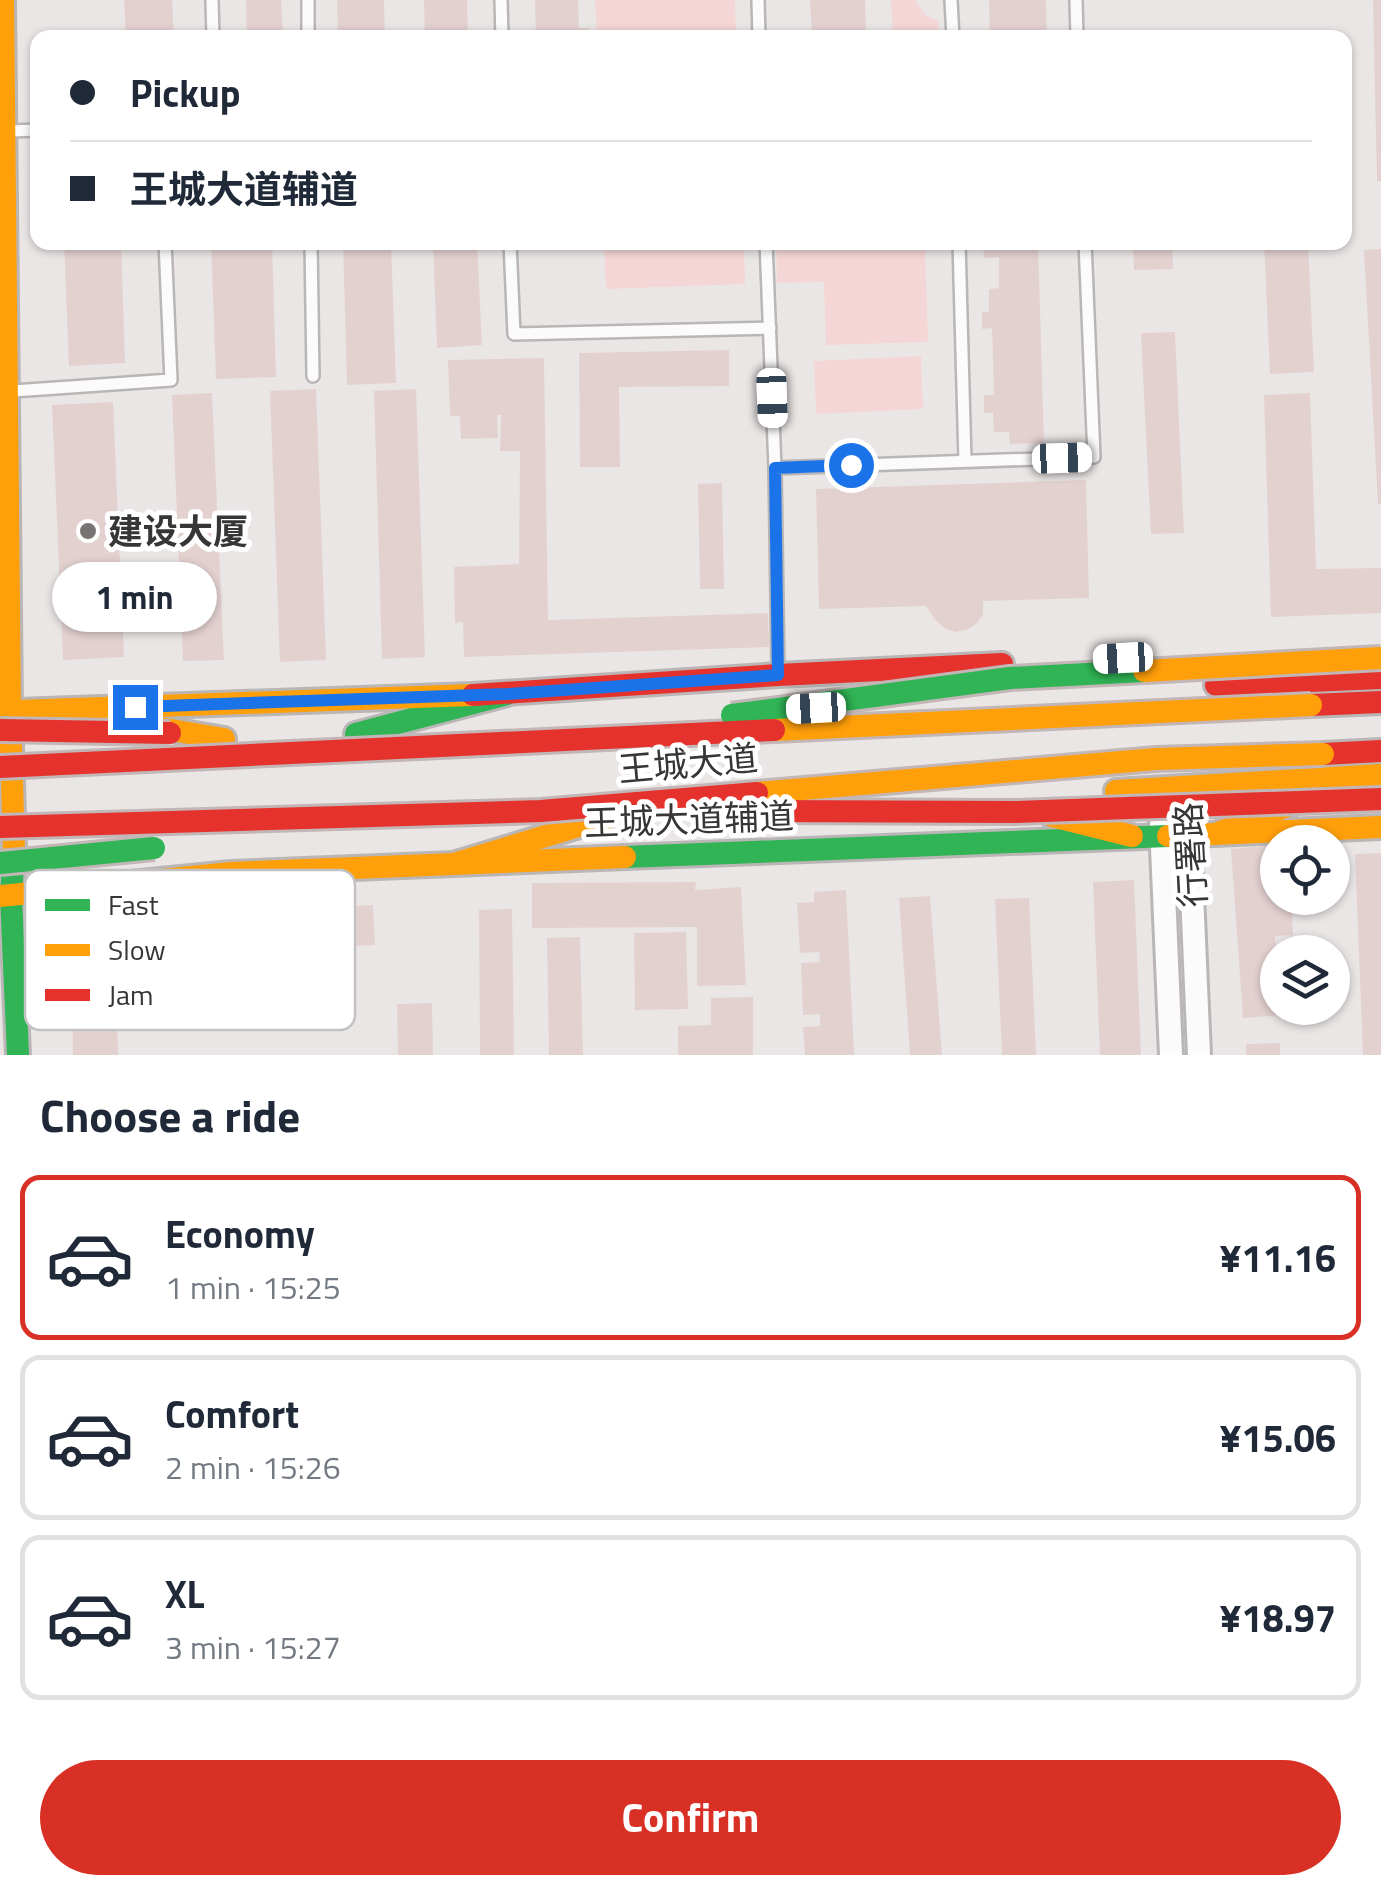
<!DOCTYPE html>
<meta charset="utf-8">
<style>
body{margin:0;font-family:"Titillium Web","Noto Sans SC",sans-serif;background:#f2f2f3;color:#1f2937;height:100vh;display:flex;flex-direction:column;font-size:38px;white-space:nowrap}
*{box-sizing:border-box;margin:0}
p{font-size:32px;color:#747a83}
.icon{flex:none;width:55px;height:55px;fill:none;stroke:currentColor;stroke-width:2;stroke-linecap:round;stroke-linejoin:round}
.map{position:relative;height:1055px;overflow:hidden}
.side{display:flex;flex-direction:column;background:#fff;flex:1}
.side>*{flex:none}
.top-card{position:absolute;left:30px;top:30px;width:1322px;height:220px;border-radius:20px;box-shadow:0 2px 8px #0004;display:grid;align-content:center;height:220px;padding:0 40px;background:#fff}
.tools{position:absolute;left:1260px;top:825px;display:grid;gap:20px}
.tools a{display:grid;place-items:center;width:90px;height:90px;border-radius:50%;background:#fff;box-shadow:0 2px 8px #0004;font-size:50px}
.end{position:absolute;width:45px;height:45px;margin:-22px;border:12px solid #1a73e8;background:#fff;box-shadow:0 0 0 5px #fff}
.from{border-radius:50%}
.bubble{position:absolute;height:70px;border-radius:35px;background:#fff;box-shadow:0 2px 8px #0004;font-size:32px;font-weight:700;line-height:70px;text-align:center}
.car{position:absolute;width:30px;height:60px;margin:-30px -15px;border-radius:12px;box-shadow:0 0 8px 2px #0007;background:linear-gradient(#fff 24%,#345 0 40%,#fff 0 76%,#345 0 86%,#fff 0)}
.top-card b{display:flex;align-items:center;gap:35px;height:95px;font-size:38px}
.top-card b+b{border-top:2px solid #e0e1e3}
.top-card i{width:25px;height:25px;background:#1f2937}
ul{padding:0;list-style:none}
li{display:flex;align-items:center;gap:30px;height:165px;margin:0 20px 15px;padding:0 20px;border:5px solid #e0e1e3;border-radius:20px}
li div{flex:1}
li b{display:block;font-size:38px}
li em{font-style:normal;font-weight:700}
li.on{border-color:#d93025}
li>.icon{width:90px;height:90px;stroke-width:1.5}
h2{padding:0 40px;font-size:45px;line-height:120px}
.primary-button{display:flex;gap:20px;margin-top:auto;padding:20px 40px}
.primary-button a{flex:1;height:115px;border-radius:60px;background:#d93025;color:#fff;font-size:40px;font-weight:700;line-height:115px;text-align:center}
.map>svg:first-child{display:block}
</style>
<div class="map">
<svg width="1381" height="1055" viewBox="0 0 1381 1055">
<rect width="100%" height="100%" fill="#ebe6e6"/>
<!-- green -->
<g fill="#f5d6d6">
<path d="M595,0H735L736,37H597Z"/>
<path d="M891,0H915L926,16L938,21L939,37H893Z"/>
<path d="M604,243H744L745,284L606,289Z"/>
<path d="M776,243H925L928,342L826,345L824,282L777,283Z"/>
<path d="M921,356L923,409L816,414L814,361Z"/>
</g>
<!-- building -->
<g fill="#e3d1d0">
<path d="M124,0H172L174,38H126Z"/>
<path d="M246,0H281L283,38H247Z"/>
<path d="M337,0H384L385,38H338Z"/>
<path d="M424,0H467L468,38H425Z"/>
<path d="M535,0H578L579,28H589V38H536Z"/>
<path d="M810,0H865L866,38H812Z"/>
<path d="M989,0H1046L1047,38H990Z"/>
<path d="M1373,0H1381V181H1377Z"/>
<path d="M64,242H121L125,363L69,366Z"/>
<path d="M211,242H272L276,377L216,379Z"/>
<path d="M343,242H391L396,383L347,385Z"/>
<path d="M433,242H477L482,345L437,348Z"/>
<path d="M983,242H1038L1044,443L1010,444L1009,432H994L993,413H984V395H994L992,328L982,329V312H989V289L999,288V257L984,258Z"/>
<path d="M1133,242H1172L1173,269L1134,270Z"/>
<path d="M1264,242H1308L1314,372L1270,374Z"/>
<path d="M1381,249V504H1378L1364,250Z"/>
<path d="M1175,332L1184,533L1151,534L1141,333Z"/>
<path d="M729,350V386L619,387L620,467H580L579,353Z"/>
<path d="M544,358L548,620L768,613L769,647L464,657L463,622L455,623L454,567L519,564L520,451H500L501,415H497L498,438L461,439L460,416H450L448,360Z"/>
<path d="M316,389L326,660L280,662L270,391Z"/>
<path d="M416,389L425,657L382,659L374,391Z"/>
<path d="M212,393L224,660L183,661L172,395Z"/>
<path d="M1310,393L1316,569L1381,568V613L1271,617L1264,395Z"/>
<path d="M113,402L124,657L63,660L52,405Z"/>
<path d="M1086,480L1089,598L983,601V615L975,625L966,630L956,632L946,629L936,621L926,606L819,609L816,489Z"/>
<path d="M722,483L724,589H700L698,484Z"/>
<path d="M1278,845V898H1291L1293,935L1275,936L1278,1008H1280L1281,1015L1243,1018L1231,849Z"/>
<path d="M1381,853V1055H1363L1355,854Z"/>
<path d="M1134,880L1141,1055H1100L1093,882Z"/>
<path d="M696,882L695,890L741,887L746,985L697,986V927L532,928V883Z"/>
<path d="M846,890L854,1055H805L803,1027L820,1026V1014L803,1015L801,963L820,962L819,952L800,953L797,903L814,902V892Z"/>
<path d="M930,896L942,1055H910L899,898Z"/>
<path d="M1029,898L1036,1055H1002L995,899Z"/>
<path d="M373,905L375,945L314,948L312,908Z"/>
<path d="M512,909L514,1055H480L479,910Z"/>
<path d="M183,931L184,987L116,989L118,1055H73L71,934Z"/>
<path d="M686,932L688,1009L635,1010L634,933Z"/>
<path d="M580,937L583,1055H549L547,938Z"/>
<path d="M753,997V1055H678V1026L711,1025V998Z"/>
<path d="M432,1003L433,1055H398L397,1004Z"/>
<path d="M1280,1043V1055H1246V1044Z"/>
</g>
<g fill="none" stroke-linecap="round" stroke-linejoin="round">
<defs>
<g id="lane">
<path d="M212,0L213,38"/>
<path d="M308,0V38"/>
<path d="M501,0L502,38"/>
<path d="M758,0L759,38"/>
<path d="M951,0L953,38"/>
<path d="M1076,0L1077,38"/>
<path d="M9,131L38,130"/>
<path d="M311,242L313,376"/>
<path d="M510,242L514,334L770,328"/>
<path d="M766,242L775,468L778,671"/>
<path d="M959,242L965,461"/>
<path d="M13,391L171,380L165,242"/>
<path d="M775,468L1094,457L1085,242"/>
</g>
<g id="street">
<path d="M1161,824L1171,1055"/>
<path d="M1189,824L1199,1055"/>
</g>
<g id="fast">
<path d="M356,734L507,694"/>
<path d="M14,851L11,896L18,1055"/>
<path d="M625,857L1168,836"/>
</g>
<g id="slow">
<path d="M3,0L10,711L14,851"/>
<path d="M17,711L473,695"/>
<path d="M148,726L224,739"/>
<path d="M1116,791L1381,775"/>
<path d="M1052,816L1132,836"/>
<path d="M1218,833L1290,805"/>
<path d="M1168,836L1381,827"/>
<path d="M457,863L605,818"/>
<path d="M0,896L231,873L625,857"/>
</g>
<g id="jam">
<path d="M1216,685L1381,678"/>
<path d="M473,695L778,675L1002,664"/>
<path d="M1311,705L1381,702"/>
<path d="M1323,754L1381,751"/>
</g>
</defs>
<!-- lane casing -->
<use href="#lane" stroke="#bab6b6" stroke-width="16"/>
<!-- street casing -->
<use href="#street" stroke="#bab6b6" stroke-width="28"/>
<!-- fast casing -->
<use href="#fast" stroke="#bab6b6" stroke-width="28"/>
<!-- slow casing -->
<use href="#slow" stroke="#bab6b6" stroke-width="28"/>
<!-- jam casing -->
<use href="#jam" stroke="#bab6b6" stroke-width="28"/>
<!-- lane -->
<use href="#lane" stroke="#fcfbfb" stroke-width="11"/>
<!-- street -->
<use href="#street" stroke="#fcfbfb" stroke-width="22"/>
<!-- fast -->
<use href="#fast" stroke="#30b455" stroke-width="22"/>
<!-- slow -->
<use href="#slow" stroke="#ff9f0a" stroke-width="22"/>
<!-- jam -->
<use href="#jam" stroke="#e5322d" stroke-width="22"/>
<defs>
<g id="fast-bridge">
<path d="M732,715L1010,678L1144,671"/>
<path d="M0,863L154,848"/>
</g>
<g id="slow-bridge">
<path d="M1144,671L1381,658"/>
<path d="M774,730L1311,705"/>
<path d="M757,793L1156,759L1323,754"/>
</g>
<g id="jam-bridge">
<path d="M0,730L170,733"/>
<path d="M0,767L774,730"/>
<path d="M739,811L1015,812L1381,799"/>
<path d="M0,827L541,811L757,793"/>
</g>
</defs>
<!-- fast-bridge casing -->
<use href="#fast-bridge" stroke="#c3b6b6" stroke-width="28" stroke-linecap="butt"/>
<!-- slow-bridge casing -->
<use href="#slow-bridge" stroke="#c3b6b6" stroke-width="28" stroke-linecap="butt"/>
<!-- jam-bridge casing -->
<use href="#jam-bridge" stroke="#c3b6b6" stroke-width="28" stroke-linecap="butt"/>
<!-- fast-bridge -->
<use href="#fast-bridge" stroke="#30b455" stroke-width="22"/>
<!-- slow-bridge -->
<use href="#slow-bridge" stroke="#ff9f0a" stroke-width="22"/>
<!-- jam-bridge -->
<use href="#jam-bridge" stroke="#e5322d" stroke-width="22"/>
</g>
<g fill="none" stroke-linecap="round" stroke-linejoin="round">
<!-- route -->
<path stroke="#1a73e8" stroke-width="12" d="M135,707L507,694L778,675L775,468L851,465"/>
</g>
<!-- markers -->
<circle fill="#777373" stroke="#fff" stroke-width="4" cx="88" cy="531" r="10"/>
<g text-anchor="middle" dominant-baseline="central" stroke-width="10" stroke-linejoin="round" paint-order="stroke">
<!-- poi labels -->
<g font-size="35" font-weight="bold" fill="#383535" stroke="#fff" text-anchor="start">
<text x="108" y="531">建设大厦</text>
</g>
<!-- street labels -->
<g font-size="35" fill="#383535" stroke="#fff">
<text transform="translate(688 763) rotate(-5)">王城大道</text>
<text transform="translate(689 819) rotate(-2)">王城大道辅道</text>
<text transform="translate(1190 855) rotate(-93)">行署路</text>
</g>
</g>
<!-- legend -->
<rect x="25" y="870" width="330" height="160" rx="15" fill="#fff" stroke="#c3c2c2" stroke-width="2.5"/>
<rect x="45" y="899" width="45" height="12" fill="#30b455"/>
<rect x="45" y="944" width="45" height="12" fill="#ff9f0a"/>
<rect x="45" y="989" width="45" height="12" fill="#e5322d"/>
<g font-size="28" fill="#383535">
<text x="108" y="915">Fast</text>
<text x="108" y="960">Slow</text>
<text x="108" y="1005">Jam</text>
</g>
</svg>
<div class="tools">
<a><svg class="icon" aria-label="locate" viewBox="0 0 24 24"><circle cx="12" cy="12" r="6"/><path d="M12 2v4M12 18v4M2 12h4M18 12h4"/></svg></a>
<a><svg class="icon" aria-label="layers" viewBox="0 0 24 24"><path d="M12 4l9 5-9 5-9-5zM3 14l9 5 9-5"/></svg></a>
</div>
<i class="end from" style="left:851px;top:465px"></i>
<i class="end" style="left:135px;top:707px"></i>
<div class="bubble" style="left:52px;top:562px;width:165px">1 min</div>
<i class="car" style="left:772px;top:398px;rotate:178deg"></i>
<i class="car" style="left:1062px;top:458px;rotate:88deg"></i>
<i class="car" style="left:1123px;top:658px;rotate:267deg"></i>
<i class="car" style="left:816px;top:708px;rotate:267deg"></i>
<div class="top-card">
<b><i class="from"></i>Pickup</b>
<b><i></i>王城大道辅道</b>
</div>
</div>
<section class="side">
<h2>Choose a ride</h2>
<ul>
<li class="on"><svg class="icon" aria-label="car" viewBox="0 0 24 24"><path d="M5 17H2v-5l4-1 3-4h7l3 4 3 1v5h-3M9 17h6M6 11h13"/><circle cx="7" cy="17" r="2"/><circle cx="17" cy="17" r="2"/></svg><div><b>Economy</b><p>1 min · 15:25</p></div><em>¥11.16</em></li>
<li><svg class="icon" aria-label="car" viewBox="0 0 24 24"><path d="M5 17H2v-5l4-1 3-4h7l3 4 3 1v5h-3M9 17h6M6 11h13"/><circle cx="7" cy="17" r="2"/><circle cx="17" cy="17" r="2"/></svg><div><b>Comfort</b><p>2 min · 15:26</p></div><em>¥15.06</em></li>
<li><svg class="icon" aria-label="car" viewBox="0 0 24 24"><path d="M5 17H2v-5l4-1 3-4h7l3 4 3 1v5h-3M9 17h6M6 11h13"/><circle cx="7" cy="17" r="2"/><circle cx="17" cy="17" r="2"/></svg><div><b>XL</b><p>3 min · 15:27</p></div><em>¥18.97</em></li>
</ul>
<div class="primary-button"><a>Confirm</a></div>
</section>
